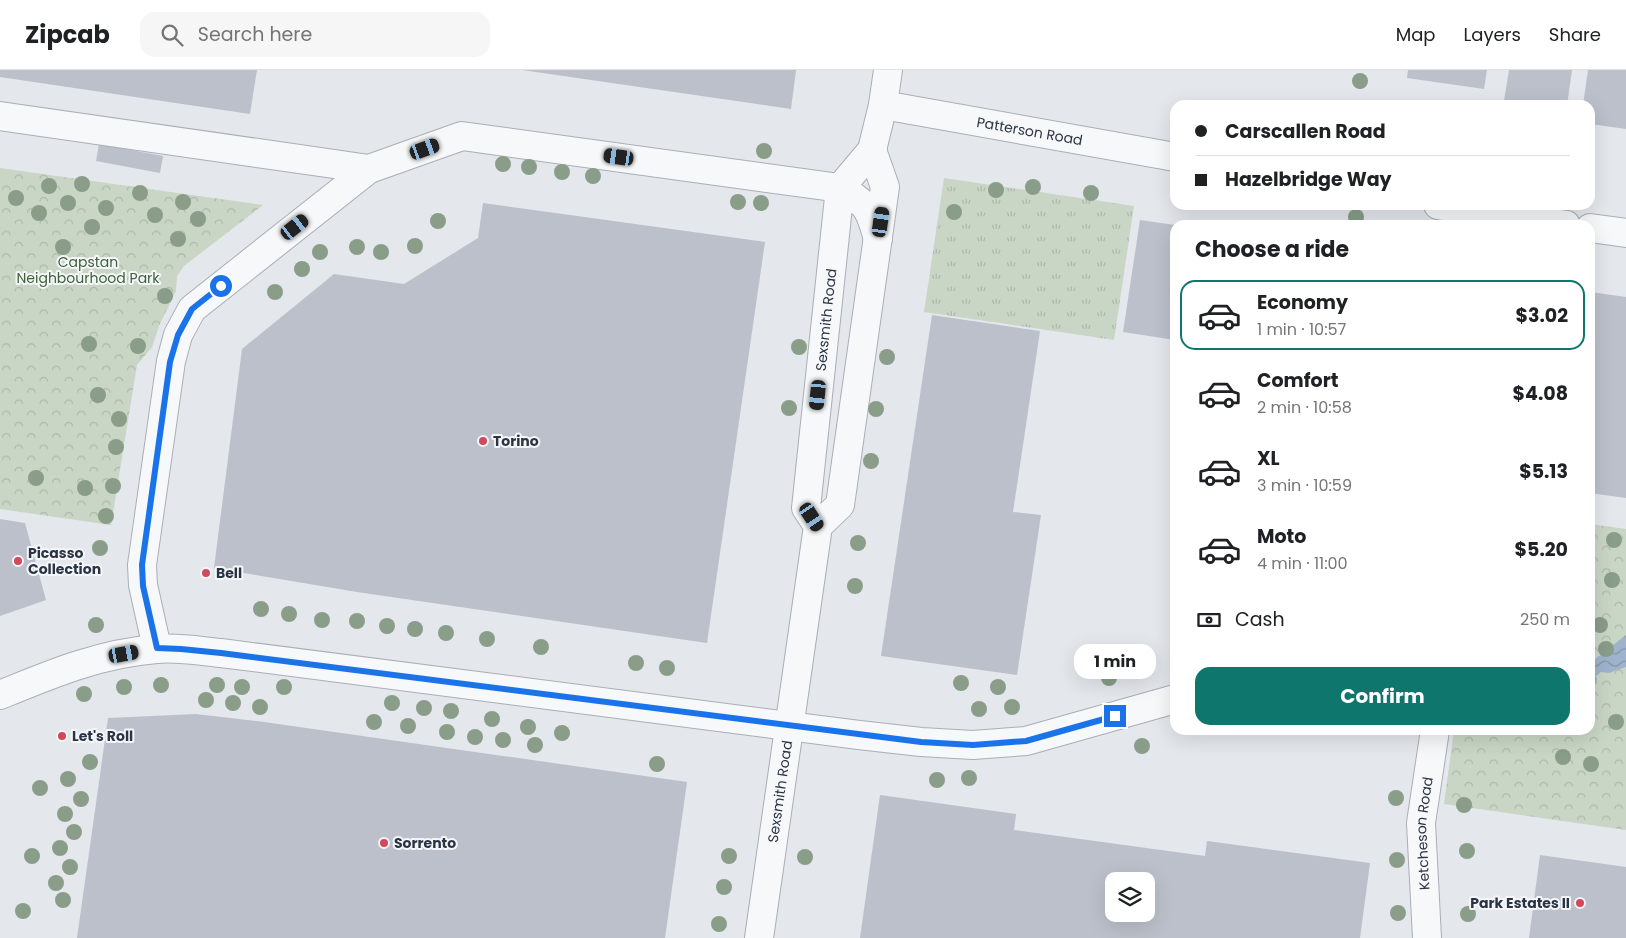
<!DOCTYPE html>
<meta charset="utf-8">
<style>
body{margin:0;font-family:Poppins,sans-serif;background:#f6f6f6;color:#202124;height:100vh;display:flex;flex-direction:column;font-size:19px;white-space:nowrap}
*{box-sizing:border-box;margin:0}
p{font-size:16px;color:#757577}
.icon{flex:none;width:28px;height:28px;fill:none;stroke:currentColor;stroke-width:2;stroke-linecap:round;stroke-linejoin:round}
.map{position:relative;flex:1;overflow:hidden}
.side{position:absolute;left:1170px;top:150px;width:425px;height:515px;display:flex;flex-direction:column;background:#fff;border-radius:15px;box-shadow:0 5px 20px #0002}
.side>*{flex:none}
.hud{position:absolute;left:1170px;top:30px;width:425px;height:110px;border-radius:15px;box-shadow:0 5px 20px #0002;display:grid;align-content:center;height:110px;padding:0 25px;background:#fff}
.fabs{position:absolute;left:1105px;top:802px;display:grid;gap:10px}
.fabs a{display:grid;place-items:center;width:50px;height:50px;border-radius:10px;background:#fff;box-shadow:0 5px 20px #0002;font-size:25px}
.end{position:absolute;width:22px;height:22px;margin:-11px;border:6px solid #1a73e8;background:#fff;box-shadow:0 0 0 2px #fff}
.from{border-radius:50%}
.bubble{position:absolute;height:35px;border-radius:15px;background:#fff;box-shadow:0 5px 20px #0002;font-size:16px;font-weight:700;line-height:35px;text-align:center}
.car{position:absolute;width:15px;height:30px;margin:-15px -8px;border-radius:6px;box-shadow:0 0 4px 1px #0007;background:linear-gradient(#222 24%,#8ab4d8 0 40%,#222 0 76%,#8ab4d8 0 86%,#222 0)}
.hud b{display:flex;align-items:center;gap:18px;height:48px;font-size:19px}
.hud b+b{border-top:1px solid #e0e0e0}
.hud i{width:12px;height:12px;background:#202124}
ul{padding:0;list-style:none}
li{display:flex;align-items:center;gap:15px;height:70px;margin:0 10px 8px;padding:0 15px;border:2px solid transparent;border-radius:15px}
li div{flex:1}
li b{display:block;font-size:19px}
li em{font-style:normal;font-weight:700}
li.current{border-color:#0f766e}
li>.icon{width:45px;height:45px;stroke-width:1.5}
h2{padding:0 25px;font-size:22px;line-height:60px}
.pay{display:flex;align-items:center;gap:12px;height:55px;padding:0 25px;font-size:19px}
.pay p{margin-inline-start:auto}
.button{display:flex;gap:10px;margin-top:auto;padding:10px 25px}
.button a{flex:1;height:58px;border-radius:15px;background:#0f766e;color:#fff;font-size:20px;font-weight:700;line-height:58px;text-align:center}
header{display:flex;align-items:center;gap:30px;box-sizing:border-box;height:70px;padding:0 25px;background:#fff;border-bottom:1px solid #e0e0e0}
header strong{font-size:24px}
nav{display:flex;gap:28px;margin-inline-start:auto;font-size:18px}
.search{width:350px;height:45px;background:#f6f6f6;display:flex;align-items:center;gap:12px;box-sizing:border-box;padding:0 18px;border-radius:15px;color:#757577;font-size:19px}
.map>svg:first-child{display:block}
</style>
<header>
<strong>Zipcab</strong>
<div class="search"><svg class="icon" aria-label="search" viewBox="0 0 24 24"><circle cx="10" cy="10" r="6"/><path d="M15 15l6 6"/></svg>Search here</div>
<nav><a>Map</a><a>Layers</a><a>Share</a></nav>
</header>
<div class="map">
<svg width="1626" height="868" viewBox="0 0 1626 868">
<defs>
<pattern id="grass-tufts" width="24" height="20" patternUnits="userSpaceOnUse" patternTransform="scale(1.25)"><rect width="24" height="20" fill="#c9d6c5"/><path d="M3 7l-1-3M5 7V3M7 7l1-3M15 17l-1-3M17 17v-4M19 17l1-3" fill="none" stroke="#adb8ab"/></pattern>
<pattern id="forest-crowns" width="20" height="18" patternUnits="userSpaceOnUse" patternTransform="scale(1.25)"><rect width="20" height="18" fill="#c9d6c5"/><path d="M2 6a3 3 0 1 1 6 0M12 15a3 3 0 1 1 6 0" fill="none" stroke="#adb8ab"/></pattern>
<pattern id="water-waves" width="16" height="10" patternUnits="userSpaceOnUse" patternTransform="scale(1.25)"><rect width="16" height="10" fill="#9fb4cc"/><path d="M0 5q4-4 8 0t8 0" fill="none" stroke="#8293a7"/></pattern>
</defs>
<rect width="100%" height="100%" fill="#e4e7ec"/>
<!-- grass -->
<path fill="url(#grass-tufts)" d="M944,108L1134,136L1114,270L924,242Z"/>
<!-- forest -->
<g fill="url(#forest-crowns)">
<path d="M0,98L263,135L184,196L177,206L176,221L159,256L152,277L137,295L111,455L0,439Z"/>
<path d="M1590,454L1626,459V760L1444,734L1454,660H1590Z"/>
</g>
<!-- water -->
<path fill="url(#water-waves)" d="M1626,565V597L1609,603L1601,602L1596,606L1597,613L1593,617H1590V593Z"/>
<!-- building -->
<g fill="#bbc0ca" fill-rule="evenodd">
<path d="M0,0H257L250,44L0,7Z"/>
<path d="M522,0H796L791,39Z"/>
<path d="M1408,0H1487L1484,19L1407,8Z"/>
<path d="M1509,0H1572L1567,35H1527L1504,31Z"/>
<path d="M1588,0H1626V59L1590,54V35H1583Z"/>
<path d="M99,74L163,86L160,103L96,91Z"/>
<path d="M483,133L765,172L707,573L357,522L214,498L242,279L334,204L404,214L478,168Z"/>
<path d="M1140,150L1175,155V270L1123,262Z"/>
<path d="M1590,222L1626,227V428L1590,423Z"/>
<path d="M932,245L1040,261L1013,442L1041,445L1017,605L881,586Z"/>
<path d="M0,449L25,453L46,530L0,546Z"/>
<path d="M196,644L264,652L687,712L665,868H77L108,648Z"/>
<path d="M880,725L1016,744L1014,760L1205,786L1207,771L1370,793L1360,868H860ZM1114,811H1146V844H1114Z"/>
<path d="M1540,785L1626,797V868H1529Z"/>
</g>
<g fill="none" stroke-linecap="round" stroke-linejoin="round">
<defs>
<g id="minor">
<path id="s1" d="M883,35L1175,87"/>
<path d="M0,46L369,99L462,66L840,118C868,135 869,137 878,169"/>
<path d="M1438,135L1504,147L1566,155"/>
<path d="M1590,158L1626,163"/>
<path id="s2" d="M818,456L806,438L840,118L872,80L883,35L888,0"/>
<path d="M157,578L143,515L142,495L171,291L178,265L192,239L369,99"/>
<path d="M0,625C51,604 101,583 157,579C178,577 200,581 221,583L859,665L921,672L973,675L1026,671L1175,629"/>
<path id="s3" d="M759,868L818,456L840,435L885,117L872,80"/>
<path id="s4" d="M1427,868L1421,753L1435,660"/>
</g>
</defs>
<!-- minor casing -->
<use href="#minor" stroke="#a9aeb7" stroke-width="30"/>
<!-- minor -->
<use href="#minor" stroke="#f7f8fa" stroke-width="28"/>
</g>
<!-- trees -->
<g fill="#899d89">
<circle cx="1360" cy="11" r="8"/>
<circle cx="764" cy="81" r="8"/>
<circle cx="503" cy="94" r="8"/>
<circle cx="529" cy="97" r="8"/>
<circle cx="562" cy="102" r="8"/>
<circle cx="593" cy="106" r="8"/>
<circle cx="82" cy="114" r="8"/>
<circle cx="49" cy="116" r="8"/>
<circle cx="1033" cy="117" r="8"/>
<circle cx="996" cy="120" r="8"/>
<circle cx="140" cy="123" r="8"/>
<circle cx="1091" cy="123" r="8"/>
<circle cx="16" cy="128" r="8"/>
<circle cx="183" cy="132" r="8"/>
<circle cx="738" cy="132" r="8"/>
<circle cx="68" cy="133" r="8"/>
<circle cx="761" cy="133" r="8"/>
<circle cx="106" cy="138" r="8"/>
<circle cx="954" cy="142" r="8"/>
<circle cx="39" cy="143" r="8"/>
<circle cx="155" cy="145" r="8"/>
<circle cx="1356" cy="147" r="8"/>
<circle cx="198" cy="149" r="8"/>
<circle cx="438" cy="151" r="8"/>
<circle cx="92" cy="157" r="8"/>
<circle cx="178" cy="169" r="8"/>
<circle cx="415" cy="176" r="8"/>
<circle cx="63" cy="177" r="8"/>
<circle cx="357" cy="177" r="8"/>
<circle cx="320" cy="182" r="8"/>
<circle cx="381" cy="182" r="8"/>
<circle cx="302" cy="199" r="8"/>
<circle cx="275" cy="222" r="8"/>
<circle cx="165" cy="226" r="8"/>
<circle cx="89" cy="274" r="8"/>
<circle cx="138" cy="276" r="8"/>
<circle cx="799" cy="277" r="8"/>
<circle cx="887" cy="287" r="8"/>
<circle cx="98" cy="325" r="8"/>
<circle cx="789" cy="338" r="8"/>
<circle cx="876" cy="339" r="8"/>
<circle cx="119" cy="349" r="8"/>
<circle cx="116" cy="377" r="8"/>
<circle cx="871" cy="391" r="8"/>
<circle cx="36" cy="408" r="8"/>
<circle cx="113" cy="416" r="8"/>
<circle cx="85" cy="418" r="8"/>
<circle cx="106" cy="446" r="8"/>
<circle cx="1614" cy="470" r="8"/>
<circle cx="858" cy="473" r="8"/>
<circle cx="100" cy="478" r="8"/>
<circle cx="1612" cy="510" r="8"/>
<circle cx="855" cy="516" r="8"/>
<circle cx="261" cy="539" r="8"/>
<circle cx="289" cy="544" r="8"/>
<circle cx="322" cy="550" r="8"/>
<circle cx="357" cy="551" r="8"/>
<circle cx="96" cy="555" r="8"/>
<circle cx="1600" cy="555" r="8"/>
<circle cx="387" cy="556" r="8"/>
<circle cx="415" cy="559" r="8"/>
<circle cx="446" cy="563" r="8"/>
<circle cx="487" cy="569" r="8"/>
<circle cx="541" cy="577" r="8"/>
<circle cx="1606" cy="579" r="8"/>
<circle cx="636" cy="593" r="8"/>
<circle cx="667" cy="598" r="8"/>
<circle cx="1139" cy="600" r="8"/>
<circle cx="1109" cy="608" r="8"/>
<circle cx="961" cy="613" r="8"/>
<circle cx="161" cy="615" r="8"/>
<circle cx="217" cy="615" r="8"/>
<circle cx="124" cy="617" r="8"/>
<circle cx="242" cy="617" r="8"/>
<circle cx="284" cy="617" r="8"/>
<circle cx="998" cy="617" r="8"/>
<circle cx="84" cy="624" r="8"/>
<circle cx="206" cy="630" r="8"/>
<circle cx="233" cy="633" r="8"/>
<circle cx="392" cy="633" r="8"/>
<circle cx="260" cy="637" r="8"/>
<circle cx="1012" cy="637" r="8"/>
<circle cx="424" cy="638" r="8"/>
<circle cx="979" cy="639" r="8"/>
<circle cx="451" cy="641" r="8"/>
<circle cx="492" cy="649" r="8"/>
<circle cx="374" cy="652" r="8"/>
<circle cx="1616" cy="652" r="8"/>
<circle cx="408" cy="656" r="8"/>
<circle cx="528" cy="657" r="8"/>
<circle cx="447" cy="662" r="8"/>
<circle cx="562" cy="663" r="8"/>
<circle cx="475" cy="667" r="8"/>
<circle cx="503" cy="670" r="8"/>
<circle cx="535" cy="675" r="8"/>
<circle cx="1142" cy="676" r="8"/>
<circle cx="1563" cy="687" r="8"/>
<circle cx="90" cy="692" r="8"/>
<circle cx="657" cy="694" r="8"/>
<circle cx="1591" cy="694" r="8"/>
<circle cx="969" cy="708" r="8"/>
<circle cx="68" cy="709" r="8"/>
<circle cx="937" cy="710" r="8"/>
<circle cx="40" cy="718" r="8"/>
<circle cx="1396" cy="728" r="8"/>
<circle cx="81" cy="729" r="8"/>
<circle cx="1464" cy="735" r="8"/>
<circle cx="65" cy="744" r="8"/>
<circle cx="74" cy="762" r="8"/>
<circle cx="60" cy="778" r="8"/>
<circle cx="1467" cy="781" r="8"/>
<circle cx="32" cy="786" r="8"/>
<circle cx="729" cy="786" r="8"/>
<circle cx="805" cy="787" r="8"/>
<circle cx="1397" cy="790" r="8"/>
<circle cx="70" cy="797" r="8"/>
<circle cx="56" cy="813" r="8"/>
<circle cx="724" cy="817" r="8"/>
<circle cx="63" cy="830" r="8"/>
<circle cx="23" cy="841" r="8"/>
<circle cx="1398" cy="843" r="8"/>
<circle cx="1468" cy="844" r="8"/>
<circle cx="719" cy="854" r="8"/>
</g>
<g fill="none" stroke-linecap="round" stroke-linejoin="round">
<!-- route -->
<path stroke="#1a73e8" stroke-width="6" d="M221,216L192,239L178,265L170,292L142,495L143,516L157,578L181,579L221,583L921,672L973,675L1026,671L1115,646"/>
</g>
<!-- markers -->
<g fill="#d1495b" stroke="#f4f6f9" stroke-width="2">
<circle cx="483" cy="371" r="5"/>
<circle cx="18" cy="491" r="5"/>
<circle cx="206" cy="503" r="5"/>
<circle cx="62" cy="666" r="5"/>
<circle cx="384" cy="773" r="5"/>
<circle cx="1580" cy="833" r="5"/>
</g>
<g text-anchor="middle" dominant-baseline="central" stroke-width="4" stroke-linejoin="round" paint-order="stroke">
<!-- street labels -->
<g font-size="14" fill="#2b3445" stroke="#f4f6f9">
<text stroke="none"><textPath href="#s1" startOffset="149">Patterson Road</textPath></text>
<text stroke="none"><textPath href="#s2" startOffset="211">Sexsmith Road</textPath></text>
<text stroke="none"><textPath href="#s3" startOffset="148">Sexsmith Road</textPath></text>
<text stroke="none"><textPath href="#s4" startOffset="105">Ketcheson Road</textPath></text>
</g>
<!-- park labels -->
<g font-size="14" fill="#3f6138" stroke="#f4f6f9">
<text x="88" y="192">Capstan<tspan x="88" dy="16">Neighbourhood Park</tspan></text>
</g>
<!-- poi labels -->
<g font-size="14" font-weight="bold" fill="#2b3445" stroke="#f4f6f9" text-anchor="start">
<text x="493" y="371">Torino</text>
<text x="28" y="483">Picasso<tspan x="28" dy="16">Collection</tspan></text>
<text x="216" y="503">Bell</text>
<text x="72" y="666">Let's Roll</text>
<text x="394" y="773">Sorrento</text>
<text x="1570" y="833" text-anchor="end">Park Estates II</text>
</g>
</g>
</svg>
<div class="fabs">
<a><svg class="icon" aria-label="layers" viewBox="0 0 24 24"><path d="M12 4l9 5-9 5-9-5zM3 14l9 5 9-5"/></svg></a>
</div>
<i class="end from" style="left:221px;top:216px"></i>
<i class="end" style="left:1115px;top:646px"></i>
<div class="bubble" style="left:1074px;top:574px;width:82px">1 min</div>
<i class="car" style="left:425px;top:79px;rotate:70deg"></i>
<i class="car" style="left:619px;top:87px;rotate:278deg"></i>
<i class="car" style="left:881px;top:152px;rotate:8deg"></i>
<i class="car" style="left:295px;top:157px;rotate:52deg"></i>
<i class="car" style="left:818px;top:325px;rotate:186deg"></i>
<i class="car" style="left:812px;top:447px;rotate:147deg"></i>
<i class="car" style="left:124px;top:584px;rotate:80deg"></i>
<div class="hud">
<b><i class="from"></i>Carscallen Road</b>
<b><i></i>Hazelbridge Way</b>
</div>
<section class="side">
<h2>Choose a ride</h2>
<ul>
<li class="current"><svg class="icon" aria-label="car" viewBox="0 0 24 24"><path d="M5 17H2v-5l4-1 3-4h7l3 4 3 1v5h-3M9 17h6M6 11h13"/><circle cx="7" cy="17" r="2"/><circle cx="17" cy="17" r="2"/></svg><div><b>Economy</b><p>1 min · 10:57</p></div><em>$3.02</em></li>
<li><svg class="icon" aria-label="car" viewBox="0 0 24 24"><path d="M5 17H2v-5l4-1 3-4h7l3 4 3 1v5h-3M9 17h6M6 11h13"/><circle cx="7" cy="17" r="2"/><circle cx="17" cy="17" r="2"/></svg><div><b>Comfort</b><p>2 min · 10:58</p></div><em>$4.08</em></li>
<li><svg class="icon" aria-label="car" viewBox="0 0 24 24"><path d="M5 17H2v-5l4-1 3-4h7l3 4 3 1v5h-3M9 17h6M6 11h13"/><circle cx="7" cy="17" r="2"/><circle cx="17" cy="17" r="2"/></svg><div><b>XL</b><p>3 min · 10:59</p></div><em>$5.13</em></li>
<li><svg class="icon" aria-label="car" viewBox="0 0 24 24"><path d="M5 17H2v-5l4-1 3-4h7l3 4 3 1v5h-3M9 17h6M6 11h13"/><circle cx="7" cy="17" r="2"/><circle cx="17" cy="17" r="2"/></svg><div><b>Moto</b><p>4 min · 11:00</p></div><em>$5.20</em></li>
</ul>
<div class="pay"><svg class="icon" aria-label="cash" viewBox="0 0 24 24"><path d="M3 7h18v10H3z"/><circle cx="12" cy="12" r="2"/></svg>Cash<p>250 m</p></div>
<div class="button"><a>Confirm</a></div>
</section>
</div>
